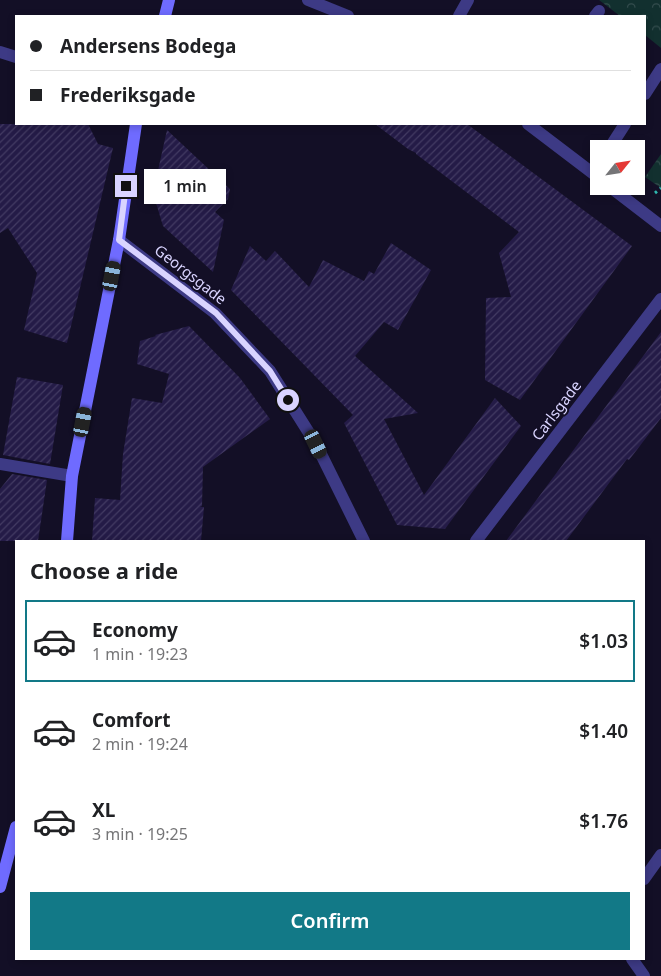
<!DOCTYPE html>
<meta charset="utf-8">
<style>
body{margin:0;font-family:"Noto Sans",sans-serif;background:#f2f2f2;color:#202124;height:100vh;display:flex;flex-direction:column;font-size:19px;white-space:nowrap}
*{box-sizing:border-box;margin:0}
p{font-size:16px;color:#757577}
.icon{flex:none;width:28px;height:28px;fill:none;stroke:currentColor;stroke-width:2;stroke-linecap:round;stroke-linejoin:round}
.map{position:relative;flex:1;overflow:hidden}
.drawer{position:absolute;left:15px;top:540px;width:630px;height:420px;display:flex;flex-direction:column;background:#fff;border-radius:0px;box-shadow:0 2px 8px #0003}
.drawer>*{flex:none}
.hud{position:absolute;left:15px;top:15px;width:631px;height:110px;border-radius:0px;box-shadow:0 2px 8px #0003;display:grid;align-content:center;height:110px;padding:0 15px;background:#fff}
.needle{width:32px;rotate:60deg}
.fabs{position:absolute;left:590px;top:140px;display:grid;gap:10px}
.fabs a{display:grid;place-items:center;width:55px;height:55px;border-radius:0px;background:#fff;box-shadow:0 2px 8px #0003;font-size:25px}
.end{position:absolute;width:22px;height:22px;margin:-11px;border:6px solid #d9d4ff;background:#111;box-shadow:0 0 0 2px #111}
.from{border-radius:50%}
.bubble{position:absolute;height:35px;border-radius:0px;background:#fff;box-shadow:0 2px 8px #0003;font-size:16px;font-weight:600;line-height:35px;text-align:center}
.car{position:absolute;width:15px;height:30px;margin:-15px -8px;border-radius:6px;box-shadow:0 0 4px 1px #0007;background:linear-gradient(#222 24%,#8ab4d8 0 40%,#222 0 76%,#8ab4d8 0 86%,#222 0)}
.hud b{display:flex;align-items:center;gap:18px;height:48px;font-size:19px}
.hud b+b{border-top:1px solid #e0e0e0}
.hud i{width:12px;height:12px;background:#202124}
ul{padding:0;list-style:none}
li{display:flex;align-items:center;gap:15px;height:82px;margin:0 10px 8px;padding:0 5px;border:2px solid transparent;border-radius:0px}
li div{flex:1}
li b{display:block;font-size:19px}
li em{font-style:normal;font-weight:600}
li.on{border-color:#127987}
li>.icon{width:45px;height:45px;stroke-width:1.5}
h2{padding:0 15px;font-size:22px;line-height:60px}
.action{display:flex;gap:10px;margin-top:auto;padding:10px 15px}
.action a{flex:1;height:58px;border-radius:0px;background:#127987;color:#fff;font-size:20px;font-weight:600;line-height:58px;text-align:center}
.map>svg:first-child{display:block}
</style>
<div class="map">
<svg width="661" height="976" viewBox="0 0 661 976">
<defs>
<pattern id="park-crowns" width="20" height="18" patternUnits="userSpaceOnUse" patternTransform="scale(1.25)"><rect width="20" height="18" fill="#12302f"/><path d="M2 6a3 3 0 1 1 6 0M12 15a3 3 0 1 1 6 0" fill="none" stroke="#344d4e"/></pattern>
<pattern id="building-hatch" width="6" height="6" patternUnits="userSpaceOnUse" patternTransform="scale(1.25)"><rect width="6" height="6" fill="#241b47"/><path d="M-1 1l2-2M0 6l6-6M5 7l2-2" fill="none" stroke="#433b63"/></pattern>
</defs>
<rect width="100%" height="100%" fill="#130f26"/>
<!-- park -->
<g fill="url(#park-crowns)">
<path d="M599,0H661V48L645,35V16H620Z"/>
<path d="M661,154V188L645,177Z"/>
</g>
<!-- building -->
<g fill="url(#building-hatch)">
<path d="M0,124H88L98,144L113,148L67,343L24,330L37,273L8,228L0,233Z"/>
<path d="M375,124H467L632,246L520,400L485,380L486,298L511,297L499,253L519,232L416,154V153L408,149Z"/>
<path d="M167,130L230,189L228,199L215,212L224,220L213,272L163,226L153,193Z"/>
<path d="M391,243L431,270L398,330L384,322L355,356L418,413L384,419L424,495L495,398L521,426L445,529L397,525L344,423L353,415L231,290L250,246L266,261L275,251L309,287L323,260L364,281L369,271L374,274Z"/>
<path d="M189,326L240,378L270,419L203,467L202,506L200,507H204L201,541H92L95,498L120,500L123,454L132,398L162,403L169,374L137,364L140,341L156,336L155,335Z"/>
<path d="M661,332V418L636,451L629,460L627,459L566,541H506Z"/>
<path d="M17,377L63,385L50,464L3,455Z"/>
<path d="M12,474L47,480L38,541H0V489Z"/>
</g>
<g fill="none" stroke-linecap="round" stroke-linejoin="round">
<!-- path -->
<path stroke="#2fb8b0" stroke-width="3" stroke-dasharray="2.5 4" stroke-linecap="butt" d="M655,193L661,188"/>
<!-- lane -->
<g stroke="#3d3a85" stroke-width="12">
<path d="M459,16L468,0"/>
<path d="M595,16L599,11"/>
<path d="M645,94L661,69"/>
<path d="M609,149L625,124"/>
<path d="M0,464L72,476"/>
</g>
<!-- street -->
<g stroke="#3d3a85" stroke-width="12">
<path d="M308,0L348,16"/>
<path d="M0,52L16,57"/>
<path d="M528,124L599,178"/>
<path d="M609,186L661,226"/>
<path d="M119,240L215,313L270,371L316,444L364,541"/>
<path d="M476,541L661,299"/>
<path d="M644,879L661,855"/>
<path d="M632,959L644,976"/>
</g>
<!-- secondary -->
<g stroke="#6f6bff" stroke-width="12">
<path d="M165,16L169,0"/>
<path d="M67,541L72,476L119,240L136,124"/>
<path d="M0,887L16,827"/>
</g>
</g>
<g fill="none" stroke-linecap="round" stroke-linejoin="round">
<!-- route -->
<path stroke="#d9d4ff" stroke-width="6" d="M126,186L119,240L216,313L270,371L288,400"/>
</g>
<g text-anchor="middle" dominant-baseline="central" stroke-width="4" stroke-linejoin="round" paint-order="stroke">
<!-- street labels -->
<g font-size="15" fill="#d9d4ff" stroke="#130f26">
<text transform="translate(191 274) rotate(38)">Georgsgade</text>
<text transform="translate(556 410) rotate(-53)">Carlsgade</text>
</g>
</g>
</svg>
<div class="fabs">
<a><svg class="needle" viewBox="-14 -14 28 28"><path d="M0-13l5 13h-10z" fill="#e53935"/><path d="M0 13l5-13h-10z" fill="#757577"/></svg></a>
</div>
<i class="end from" style="left:288px;top:400px"></i>
<i class="end" style="left:126px;top:186px"></i>
<div class="bubble" style="left:144px;top:169px;width:82px">1 min</div>
<i class="car" style="left:112px;top:276px;rotate:11deg"></i>
<i class="car" style="left:83px;top:422px;rotate:11deg"></i>
<i class="car" style="left:316px;top:444px;rotate:154deg"></i>
<div class="hud">
<b><i class="from"></i>Andersens Bodega</b>
<b><i></i>Frederiksgade</b>
</div>
<section class="drawer">
<h2>Choose a ride</h2>
<ul>
<li class="on"><svg class="icon" aria-label="car" viewBox="0 0 24 24"><path d="M5 17H2v-5l4-1 3-4h7l3 4 3 1v5h-3M9 17h6M6 11h13"/><circle cx="7" cy="17" r="2"/><circle cx="17" cy="17" r="2"/></svg><div><b>Economy</b><p>1 min · 19:23</p></div><em>$1.03</em></li>
<li><svg class="icon" aria-label="car" viewBox="0 0 24 24"><path d="M5 17H2v-5l4-1 3-4h7l3 4 3 1v5h-3M9 17h6M6 11h13"/><circle cx="7" cy="17" r="2"/><circle cx="17" cy="17" r="2"/></svg><div><b>Comfort</b><p>2 min · 19:24</p></div><em>$1.40</em></li>
<li><svg class="icon" aria-label="car" viewBox="0 0 24 24"><path d="M5 17H2v-5l4-1 3-4h7l3 4 3 1v5h-3M9 17h6M6 11h13"/><circle cx="7" cy="17" r="2"/><circle cx="17" cy="17" r="2"/></svg><div><b>XL</b><p>3 min · 19:25</p></div><em>$1.76</em></li>
</ul>
<div class="action"><a>Confirm</a></div>
</section>
</div>
